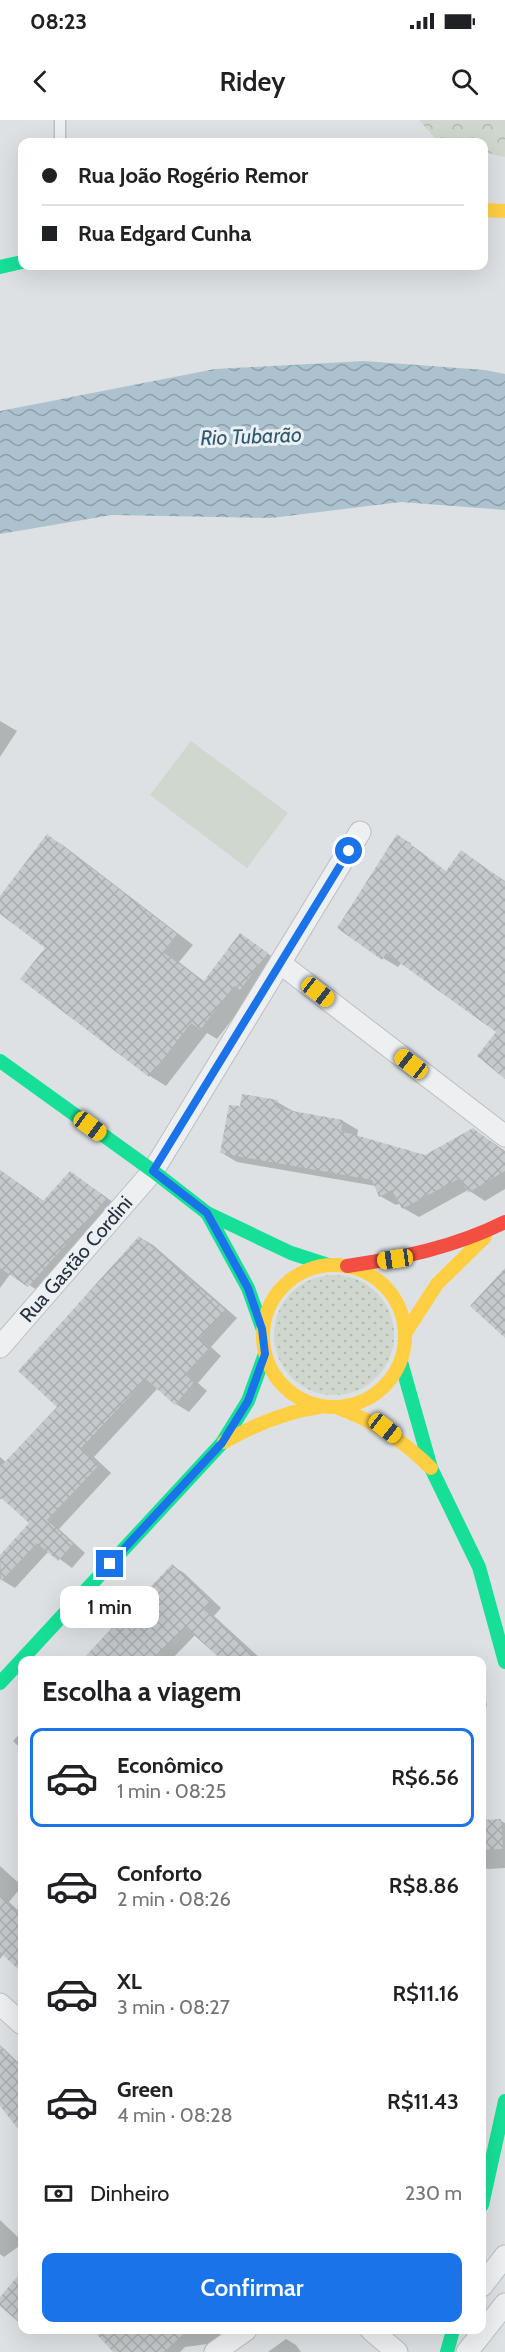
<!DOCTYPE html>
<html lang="pt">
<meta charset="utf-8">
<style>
body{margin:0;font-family:Cabin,sans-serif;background:#f6f6f6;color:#202124;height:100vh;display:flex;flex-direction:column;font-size:22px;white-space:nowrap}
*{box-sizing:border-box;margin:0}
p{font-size:20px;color:#757577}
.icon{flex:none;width:33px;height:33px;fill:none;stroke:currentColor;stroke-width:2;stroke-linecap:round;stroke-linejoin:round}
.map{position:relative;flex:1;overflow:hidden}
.panel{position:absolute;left:18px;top:1536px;width:468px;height:678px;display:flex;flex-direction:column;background:#fff;border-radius:12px;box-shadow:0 6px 24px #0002}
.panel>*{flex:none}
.guide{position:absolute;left:18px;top:18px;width:470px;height:132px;border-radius:12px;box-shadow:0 6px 24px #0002;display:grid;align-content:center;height:132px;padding:0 24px;background:#fff}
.end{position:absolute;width:27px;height:27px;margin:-14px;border:8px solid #1a73e8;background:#fff;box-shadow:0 0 0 3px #fff}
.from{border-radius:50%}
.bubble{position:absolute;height:42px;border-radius:12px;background:#fff;box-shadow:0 6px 24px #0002;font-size:20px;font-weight:600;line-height:42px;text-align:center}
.car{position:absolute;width:18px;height:36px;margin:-18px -9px;border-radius:8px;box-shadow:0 0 4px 2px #0007;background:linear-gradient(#f5c518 24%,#345 0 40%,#f5c518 0 76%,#345 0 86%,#f5c518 0)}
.guide b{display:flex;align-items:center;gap:21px;height:57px;font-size:22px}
.guide b+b{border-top:2px solid #e0e0e0}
.guide i{width:15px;height:15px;background:#202124}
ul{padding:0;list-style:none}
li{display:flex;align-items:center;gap:18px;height:99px;margin:0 12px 9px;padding:0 12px;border:3px solid transparent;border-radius:12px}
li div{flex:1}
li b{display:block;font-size:22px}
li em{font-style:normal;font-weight:600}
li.active{border-color:#1a73e8}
li>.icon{width:54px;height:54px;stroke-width:1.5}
h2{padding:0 24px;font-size:27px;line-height:72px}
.pay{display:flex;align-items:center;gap:15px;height:66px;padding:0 24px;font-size:22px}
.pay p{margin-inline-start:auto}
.primary-button{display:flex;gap:12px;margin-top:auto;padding:12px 24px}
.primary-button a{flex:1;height:69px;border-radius:12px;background:#1a73e8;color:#fff;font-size:24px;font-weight:600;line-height:69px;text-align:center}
.status{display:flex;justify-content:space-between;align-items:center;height:42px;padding:0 30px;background:#fff;direction:ltr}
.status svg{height:16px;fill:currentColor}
header{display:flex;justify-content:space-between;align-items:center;height:78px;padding:0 24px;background:#fff;font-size:27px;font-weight:600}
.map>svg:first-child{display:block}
</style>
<div class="status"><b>08:23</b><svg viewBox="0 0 49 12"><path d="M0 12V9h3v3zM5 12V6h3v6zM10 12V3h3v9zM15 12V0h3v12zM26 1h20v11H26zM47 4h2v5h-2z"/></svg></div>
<header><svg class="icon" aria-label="back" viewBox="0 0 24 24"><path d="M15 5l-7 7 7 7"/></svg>Ridey<svg class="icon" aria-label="search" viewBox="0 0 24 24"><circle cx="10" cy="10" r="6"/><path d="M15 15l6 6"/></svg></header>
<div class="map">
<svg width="505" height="2232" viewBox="0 0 505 2232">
<defs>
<pattern id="grass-dots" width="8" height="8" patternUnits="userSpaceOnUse" patternTransform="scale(1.5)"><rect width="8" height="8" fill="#d0d7ce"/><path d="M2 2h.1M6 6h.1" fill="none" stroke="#b2b9b2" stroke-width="1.8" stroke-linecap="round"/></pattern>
<pattern id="forest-crowns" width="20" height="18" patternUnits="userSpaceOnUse" patternTransform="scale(1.5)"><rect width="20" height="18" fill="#d0d7ce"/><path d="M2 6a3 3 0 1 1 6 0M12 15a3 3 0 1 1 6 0" fill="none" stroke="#b2b9b2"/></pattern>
<pattern id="water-waves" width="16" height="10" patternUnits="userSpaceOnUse" patternTransform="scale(1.5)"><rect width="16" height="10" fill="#acc3cf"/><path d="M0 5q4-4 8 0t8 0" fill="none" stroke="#8c9fa9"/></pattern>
<pattern id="building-cross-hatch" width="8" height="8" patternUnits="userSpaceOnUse" patternTransform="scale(1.5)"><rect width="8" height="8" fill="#c6c9cb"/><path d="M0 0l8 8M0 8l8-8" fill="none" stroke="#aaadaf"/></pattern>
</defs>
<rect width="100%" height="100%" fill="#dee1e3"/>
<!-- grass -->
<circle fill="url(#grass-dots)" cx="334" cy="1215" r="60"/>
<!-- forest -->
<path fill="url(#forest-crowns)" d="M419,0H505V37L483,32V22H438Z"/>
<!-- garden -->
<path fill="#d0d7ce" d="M191,621L288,693L247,748L150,675Z"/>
<!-- water -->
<path fill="url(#water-waves)" d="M364,241L485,250L505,254V390L401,382L271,398L112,395L0,414V291L215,249Z"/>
<!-- shadow -->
<g fill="#0003">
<path d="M0,601L17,611L0,637Z"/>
<path d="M47,716L64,726L193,825L179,842L205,862L241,815L283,844L251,875L217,919L207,913L166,966L150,956L22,859L47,828L0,792V778Z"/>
<path d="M397,716L411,723V726L451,757L461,732L505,761V957L499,912L402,842L398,847L383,838Z"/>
<path d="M277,982L293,991L292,993L343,1001L358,1010L357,1017L426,1037L473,1009L505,1031V1069L485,1081L468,1070L419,1097L403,1088L401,1083L396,1085L380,1076L376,1066L237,1042L222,1033L241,988Z"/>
<path d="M0,1050L45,1082L71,1053L120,1087L43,1174L11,1153L0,1168Z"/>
<path d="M139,1117L153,1125L237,1198L211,1227L221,1236L198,1263L207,1271L189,1292L176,1284L158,1268L94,1337L111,1353L59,1409L85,1433L72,1448L49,1431L15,1468L0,1459V1438L31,1403L2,1377L0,1380V1337L7,1343L59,1287Z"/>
<path d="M172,1446L184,1453L221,1488L214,1496L262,1540H224L196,1514L171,1540H83Z"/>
<path d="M482,1559L487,1586L482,1587Z"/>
<path d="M22,1611V1630L13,1621Z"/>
<path d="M501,1701L505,1703V1748L488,1749L482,1746V1702Z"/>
<path d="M0,1746L22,1766L9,1782L22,1794V1851L4,1834L0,1839Z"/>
<path d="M0,1925L22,1946V2006L14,2001L0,1984Z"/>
<path d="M0,2100L22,2121V2124L4,2137L0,2134Z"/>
<path d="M19,2157L22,2159V2203L0,2184V2179Z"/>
<path d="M31,2210H43L39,2214Z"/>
<path d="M95,2210H239L216,2229L207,2224L185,2227L180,2232H114Z"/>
<path d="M286,2219L296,2225L301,2232H268Z"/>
</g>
<!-- building -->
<g fill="url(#building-cross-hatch)">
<path d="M47,714L177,814L163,832L203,862L240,813L268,833L240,870L234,866L200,910L191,903L149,957L20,859L45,828L0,794V776Z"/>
<path d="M397,714L446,751L461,730L505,762V959L477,936L496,912L386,833L382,840L337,808Z"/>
<path d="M242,974L278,980L276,988L343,1000L341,1011L425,1035L473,1008L505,1033V1051L468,1073L460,1058L402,1089L392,1070L379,1077L372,1060L220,1033L229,985L240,986Z"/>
<path d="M0,1050L43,1081L70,1051L107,1078L28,1167L0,1148Z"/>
<path d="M139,1116L225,1190L199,1219L209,1228L185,1254L194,1262L175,1285L146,1259L81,1328L99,1345L47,1400L73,1424L58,1441L37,1423L1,1461L0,1435L29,1403L0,1377V1347L57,1287L18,1251Z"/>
<path d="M505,1148V1218L470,1186Z"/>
<path d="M172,1444L211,1481L203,1489L258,1540H222L185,1507L154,1540H82Z"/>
<path d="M501,1699L503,1729L482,1730V1700Z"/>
<path d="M0,1776L22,1796V1853L0,1832Z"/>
<path d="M0,1926L22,1949V2014L0,1986Z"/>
<path d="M22,2151V2205L0,2186V2177Z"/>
<path d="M93,2210H188L164,2232H113Z"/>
</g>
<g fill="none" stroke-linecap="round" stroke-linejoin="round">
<defs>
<path id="lane" d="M60,22V0"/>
<g id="street">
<path d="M280,843L505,1016"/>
<path d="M0,1227L153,1051L360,712"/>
<path d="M0,1884L22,1904"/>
<path d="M482,2166L505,2136"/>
<path d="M371,2210L397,2232"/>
<path d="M215,2232L246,2210"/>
<path d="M467,2232L505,2184"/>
</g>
</defs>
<!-- lane casing -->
<use href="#lane" stroke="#bcbfc1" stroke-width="13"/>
<!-- street casing -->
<use href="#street" stroke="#bcbfc1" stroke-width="23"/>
<!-- lane -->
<use href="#lane" stroke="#edeff0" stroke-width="10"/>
<!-- street -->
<use href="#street" stroke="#edeff0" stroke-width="21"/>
<!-- fast -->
<g stroke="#16e098" stroke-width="14">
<path d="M0,147L22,142"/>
<path d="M0,941L153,1051L207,1093L291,1133L328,1145"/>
<path d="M207,1093L248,1168L263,1210"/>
<path d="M401,1242L431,1348L479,1447L505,1542"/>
<path d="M0,1563L222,1323L248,1281L265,1234"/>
<path d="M482,2085L505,1981"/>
<path d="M447,2232L453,2210"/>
</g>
<!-- slow -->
<g stroke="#ffcf43" stroke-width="14">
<path d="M483,90L505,91"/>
<circle cx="334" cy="1216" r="71"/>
<path d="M406,1212L437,1164L485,1117"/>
<path d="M338,1288C375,1301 403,1321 431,1348"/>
<path d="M224,1322C254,1305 284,1292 319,1287"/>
</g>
<!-- jam -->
<path stroke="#f24e42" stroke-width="14" d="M347,1146C402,1138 455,1127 505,1102"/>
</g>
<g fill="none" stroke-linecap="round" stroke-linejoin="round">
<!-- route -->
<path stroke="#1a73e8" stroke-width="8" d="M110,1444L222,1323L248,1281L265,1234L262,1209L248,1168L207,1093L153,1051L349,731"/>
</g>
<g text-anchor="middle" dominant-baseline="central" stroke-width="6" stroke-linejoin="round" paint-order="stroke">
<!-- street labels -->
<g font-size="20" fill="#26313b" stroke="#eaf0f3">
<text transform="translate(76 1139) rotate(-49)">Rua Gastão Cordini</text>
</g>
<!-- water labels -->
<g font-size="21" font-style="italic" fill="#31576e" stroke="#eaf0f3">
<text transform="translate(251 316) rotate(-2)">Rio Tubarão</text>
</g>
</g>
</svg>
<i class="end from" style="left:349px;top:731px"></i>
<i class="end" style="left:110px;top:1444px"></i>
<div class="bubble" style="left:60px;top:1466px;width:99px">1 min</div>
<i class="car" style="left:318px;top:872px;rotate:128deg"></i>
<i class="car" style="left:411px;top:944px;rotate:308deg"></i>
<i class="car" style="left:90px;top:1006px;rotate:126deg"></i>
<i class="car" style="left:395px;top:1139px;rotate:262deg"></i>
<i class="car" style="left:385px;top:1308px;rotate:128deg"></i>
<div class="guide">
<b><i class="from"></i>Rua João Rogério Remor</b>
<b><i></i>Rua Edgard Cunha</b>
</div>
<section class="panel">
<h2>Escolha a viagem</h2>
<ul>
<li class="active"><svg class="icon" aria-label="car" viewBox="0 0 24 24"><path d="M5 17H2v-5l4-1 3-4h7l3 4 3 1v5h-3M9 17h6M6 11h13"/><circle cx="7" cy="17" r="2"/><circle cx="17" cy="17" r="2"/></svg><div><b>Econômico</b><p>1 min · 08:25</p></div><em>R$6.56</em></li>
<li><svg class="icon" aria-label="car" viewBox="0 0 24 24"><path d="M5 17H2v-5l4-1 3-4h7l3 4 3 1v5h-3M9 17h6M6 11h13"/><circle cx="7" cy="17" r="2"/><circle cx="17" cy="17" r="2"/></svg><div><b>Conforto</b><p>2 min · 08:26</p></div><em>R$8.86</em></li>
<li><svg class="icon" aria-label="car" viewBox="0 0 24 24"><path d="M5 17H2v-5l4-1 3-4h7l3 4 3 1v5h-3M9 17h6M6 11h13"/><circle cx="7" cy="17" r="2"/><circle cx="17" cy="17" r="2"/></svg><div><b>XL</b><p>3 min · 08:27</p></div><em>R$11.16</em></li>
<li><svg class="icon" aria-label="car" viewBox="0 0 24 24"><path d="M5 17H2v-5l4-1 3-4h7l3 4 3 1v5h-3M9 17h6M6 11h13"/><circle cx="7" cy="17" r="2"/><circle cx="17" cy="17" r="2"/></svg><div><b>Green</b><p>4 min · 08:28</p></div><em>R$11.43</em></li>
</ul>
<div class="pay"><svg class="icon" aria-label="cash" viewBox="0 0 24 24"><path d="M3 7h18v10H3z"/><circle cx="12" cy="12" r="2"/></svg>Dinheiro<p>230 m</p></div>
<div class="primary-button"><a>Confirmar</a></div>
</section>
</div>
